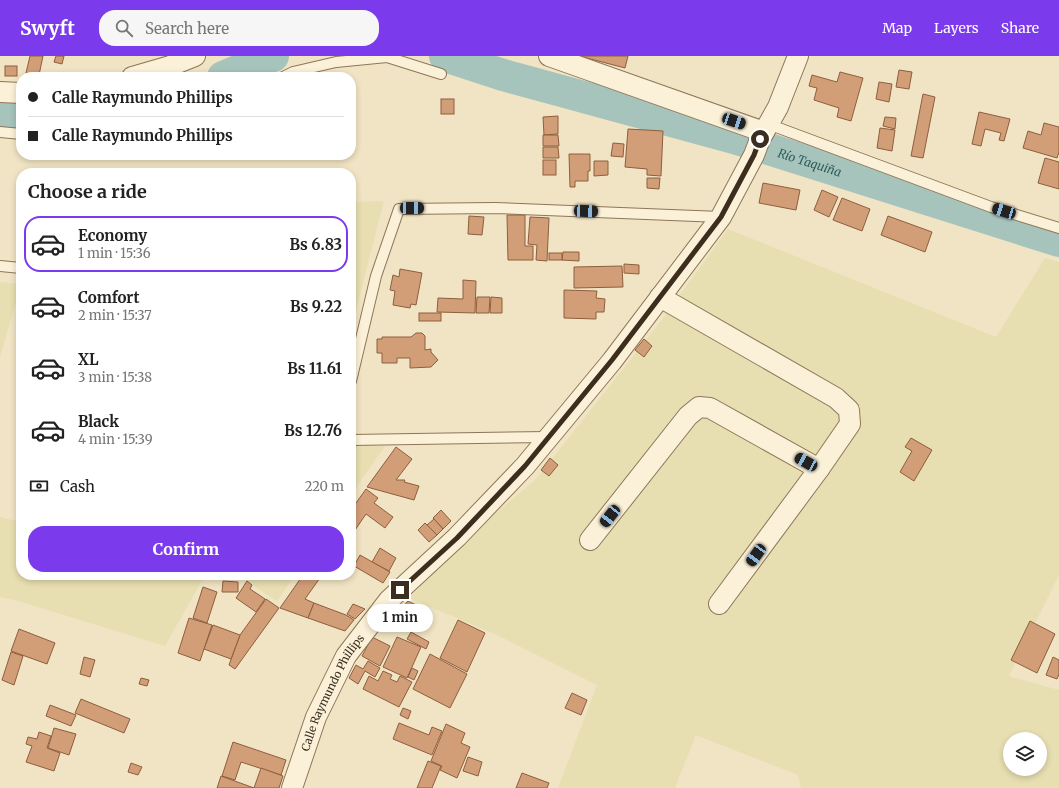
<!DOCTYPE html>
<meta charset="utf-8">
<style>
body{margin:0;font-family:Merriweather,serif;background:#f6f6f6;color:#222;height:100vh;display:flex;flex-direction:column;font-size:15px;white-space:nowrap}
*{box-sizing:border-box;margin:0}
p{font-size:13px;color:#767676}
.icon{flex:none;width:22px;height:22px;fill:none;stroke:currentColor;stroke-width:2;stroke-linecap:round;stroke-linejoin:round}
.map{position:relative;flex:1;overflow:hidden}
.side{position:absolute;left:16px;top:112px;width:340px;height:412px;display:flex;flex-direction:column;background:#fff;border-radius:16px;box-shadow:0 2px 6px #0003}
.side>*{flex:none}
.hud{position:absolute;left:16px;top:16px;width:340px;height:88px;border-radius:16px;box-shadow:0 2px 6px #0003;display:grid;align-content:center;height:88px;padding:0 12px;background:#fff}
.buttons{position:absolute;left:1003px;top:676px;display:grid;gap:8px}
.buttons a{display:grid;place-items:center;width:44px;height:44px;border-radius:50%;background:#fff;box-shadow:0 2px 6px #0003;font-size:20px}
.end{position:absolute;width:18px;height:18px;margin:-9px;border:5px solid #3c2d1e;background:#fff;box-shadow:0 0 0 2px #fff}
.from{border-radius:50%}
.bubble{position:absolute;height:28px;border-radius:14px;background:#fff;box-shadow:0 2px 6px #0003;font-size:13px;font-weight:700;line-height:28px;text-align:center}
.car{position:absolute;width:12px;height:24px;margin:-12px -6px;border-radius:5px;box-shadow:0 0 3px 1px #0007;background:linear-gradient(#222 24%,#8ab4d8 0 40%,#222 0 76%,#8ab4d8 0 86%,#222 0)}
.hud b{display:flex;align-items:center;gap:14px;height:38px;font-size:15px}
.hud b+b{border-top:1px solid #e0e0e0}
.hud i{width:10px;height:10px;background:#222}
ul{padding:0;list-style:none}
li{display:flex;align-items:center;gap:12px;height:56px;margin:0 8px 6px;padding:0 4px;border:2px solid transparent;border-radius:16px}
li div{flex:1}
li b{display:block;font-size:15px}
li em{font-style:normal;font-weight:700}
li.selected{border-color:#7c3aed}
li>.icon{width:36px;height:36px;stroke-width:1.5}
h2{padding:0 12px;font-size:18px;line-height:48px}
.pay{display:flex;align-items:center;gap:10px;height:44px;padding:0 12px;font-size:15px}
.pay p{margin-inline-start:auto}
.cta{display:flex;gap:8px;margin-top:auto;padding:8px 12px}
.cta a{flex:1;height:46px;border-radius:16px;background:#7c3aed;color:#fff;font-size:16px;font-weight:700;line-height:46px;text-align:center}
header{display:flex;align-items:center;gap:24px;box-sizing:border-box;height:56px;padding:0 20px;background:#7c3aed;color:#fff}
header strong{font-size:19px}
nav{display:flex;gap:22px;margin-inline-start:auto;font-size:14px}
.search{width:280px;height:36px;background:#f6f6f6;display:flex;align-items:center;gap:10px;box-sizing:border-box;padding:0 14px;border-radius:16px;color:#767676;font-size:15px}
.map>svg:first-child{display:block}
</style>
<header>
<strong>Swyft</strong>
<div class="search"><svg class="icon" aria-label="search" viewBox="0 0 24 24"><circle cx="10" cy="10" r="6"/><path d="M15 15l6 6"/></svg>Search here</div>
<nav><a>Map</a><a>Layers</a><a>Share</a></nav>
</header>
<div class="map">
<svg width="1059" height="732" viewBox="0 0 1059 732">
<rect width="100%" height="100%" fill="#f1e4c4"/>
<!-- farmland -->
<g fill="#e7dfb1" fill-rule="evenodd">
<path d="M384,145L351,274V146Z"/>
<path d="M728,173L996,281L1045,202L1059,206V519L1009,620L1059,634V732H801L798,719L696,679L675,732H558L597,629L497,579L409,542L446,504L491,461L536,423L657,270ZM1010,683H1040V713H1010Z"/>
<path d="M0,226L21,228V229L0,301Z"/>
<path d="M351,390H385L351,439Z"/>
<path d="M0,461L21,466V519H205L165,590L18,545L0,541Z"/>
<path d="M237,519H295L277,545Z"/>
</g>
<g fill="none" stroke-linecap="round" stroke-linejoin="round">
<!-- river -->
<g stroke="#a6c4bc" stroke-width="32">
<path id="s1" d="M445,0L503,19L734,82L1059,185"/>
<path d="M223,21L273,0"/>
<path d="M0,56H21"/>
</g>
</g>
<!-- building -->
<g fill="#d29e78" stroke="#8e5e3d">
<path d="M30,0H43L39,19L26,17Z"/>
<path d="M56,0H64L62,8L54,6Z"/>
<path d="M583,0H628L625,12L583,1Z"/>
<rect x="5" y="10" width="12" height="10"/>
<path d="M899,14L912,16L909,33L896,31Z"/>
<path d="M840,16L863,22L851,65L837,61L839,52L814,44L817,32L809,30L812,19L837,26Z"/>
<path d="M879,26L892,28L889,46L876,43Z"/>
<path d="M923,38L935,41L923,102L911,100Z"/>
<rect x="441" y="43" width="13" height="15"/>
<path d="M979,56L1010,63L1004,85L999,84L1001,77L985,73L981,90L972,88Z"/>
<path d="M558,60V78L544,79L543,61Z"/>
<path d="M885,61L896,62L895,73L883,70Z"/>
<path d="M1044,67L1059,71V96L1057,102L1023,92L1028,75L1041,79Z"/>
<path d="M880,72L895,74L892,95L877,92Z"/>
<path d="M628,73L663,75L661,120L647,119V113L625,111Z"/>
<path d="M543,79H558L559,90H543Z"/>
<path d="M613,87L624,88L623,101L611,100Z"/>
<path d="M543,91H558L559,102H543Z"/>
<path d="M569,98H590V115H588V125H575V131H570Z"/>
<path d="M1045,102L1059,106V133L1038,127Z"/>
<rect x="543" y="104" width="13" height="15"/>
<path d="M594,105H608V119L594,120Z"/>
<path d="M647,122H660L659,133L647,132Z"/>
<path d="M763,127L800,134L796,154L759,147Z"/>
<path d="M822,134L838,141L829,161L814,154Z"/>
<path d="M842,142L870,153L862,175L833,164Z"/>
<path d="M507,159H525V190H533V204H508Z"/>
<path d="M469,160L484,161L482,179L468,178Z"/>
<path d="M888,160L932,176L925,196L881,179Z"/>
<path d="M530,161L549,162L547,205L536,204L537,189L528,188Z"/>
<path d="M563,196H579V205L562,204Z"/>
<rect x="549" y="197" width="13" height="7"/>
<path d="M624,208L639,209V218L624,217Z"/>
<path d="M622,210L623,231L574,232V211Z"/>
<path d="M400,213L422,217L416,249L411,248L410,252L393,249L395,235L390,234L393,219L399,221Z"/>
<path d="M463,224L476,225L475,257L437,256L438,242L463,243Z"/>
<path d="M564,234L597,235L596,242L605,243L604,256H596V263L564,262Z"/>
<path d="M477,241H490L489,257H476Z"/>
<path d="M491,241L502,242V257H490Z"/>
<rect x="419" y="257" width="22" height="8"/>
<path d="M416,277H422L425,280V294L431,293V296L438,304L431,311L410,312V302H397V307H382V297H377V283H382V281H411Z"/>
<path d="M644,283L652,290L644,301L635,294Z"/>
<path d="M911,382L932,394L914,425L900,416L912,395L905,391Z"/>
<path d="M396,391L412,403L396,424H405L404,426L419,430L414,444L367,431Z"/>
<path d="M550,402L558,409L549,420L541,414Z"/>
<path d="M366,433L378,442L374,447L393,461L385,472L366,458L351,480V454Z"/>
<path d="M441,454L451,465L443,473L433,462Z"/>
<path d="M434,463L443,473L437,479L427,469Z"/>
<path d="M425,467L437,479L429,486L418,474Z"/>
<path d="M380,492L396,502L389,515L372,506Z"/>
<path d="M360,499L390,516L383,527L354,510Z"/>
<path d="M303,519H322L305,543L314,547L308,562L280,552Z"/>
<path d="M223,525L238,526V536H222Z"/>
<path d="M247,525L252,529L250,533L265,543L256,556L236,542Z"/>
<path d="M203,531L217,536L207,567L193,562Z"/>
<path d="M266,543L279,552L235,613L229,609L240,579Z"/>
<path d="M408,545L428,555L424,565L400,554Z"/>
<path d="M314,547L346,559L354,564L345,575L308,562Z"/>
<path d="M353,548L365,553L355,563L347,558Z"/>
<path d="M189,562L212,569L200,605L178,597Z"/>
<path d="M458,564L485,577L467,616L440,602Z"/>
<path d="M1030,565L1055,578L1037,617L1011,604Z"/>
<path d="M213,569L240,579L231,603L204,593Z"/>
<path d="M19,573L55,587L47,608L11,595Z"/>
<path d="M411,576L429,586L426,593L407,583Z"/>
<path d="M372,581L390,590L380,610L362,600Z"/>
<path d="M397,581L421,591L407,622L383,611Z"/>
<path d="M11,596L23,600L14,629L2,624Z"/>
<path d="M430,598L467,618L450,652L413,633Z"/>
<path d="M84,601L95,604L90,621L80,618Z"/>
<path d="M1053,601L1059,604V618L1057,623L1046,619Z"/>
<path d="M368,605L380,612L375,621L365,615L358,628L349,622L356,609L363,613Z"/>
<path d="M412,612L418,615L414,624L408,621Z"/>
<path d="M383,615L392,619L390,623L397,626L400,620L412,626L399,651L363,633L369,620L378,625Z"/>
<path d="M141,622L149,624L147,630L139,628Z"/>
<path d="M572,637L587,644L581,659L565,652Z"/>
<path d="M81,643L130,663L124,677L75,657Z"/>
<path d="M50,649L76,659L71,670L46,660Z"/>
<path d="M403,652L411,655L408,663L400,659Z"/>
<path d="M399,667L429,679L432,671L442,675L432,699L393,683Z"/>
<path d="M446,668L465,677L461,687L470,691L457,722L440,714L442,710L431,705Z"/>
<path d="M54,672L76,678L69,699L48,692Z"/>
<path d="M39,676L51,680L47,692L60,697L54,715L26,706L32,690L26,688L28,681L37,683Z"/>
<path d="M233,686L286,704L281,719L241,706L235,724L222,720Z"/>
<path d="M468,701L482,706L478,720L463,715Z"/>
<path d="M428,705L441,710L432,732H417Z"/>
<path d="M131,707L142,711L138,719L128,716Z"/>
<path d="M261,712L283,720L279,732H217L221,720L254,732Z"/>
<path d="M522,717L549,727L547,732H516Z"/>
</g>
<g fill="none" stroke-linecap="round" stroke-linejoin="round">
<defs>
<g id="lane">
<path d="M283,21L293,16L336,6L387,1L441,18"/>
<path d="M768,68L991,151L1059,172"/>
<path d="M0,76L21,78"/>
<path d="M0,210L21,212"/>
<path d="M351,325L376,220L399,153L495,152L721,161"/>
<path d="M351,384L549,381"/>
</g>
<g id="street">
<path d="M549,0L764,76"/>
<path d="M132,21L170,10L195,0"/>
<path d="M0,36L21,37"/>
<path d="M660,241L836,342L849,354L850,368L819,413L719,548"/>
<path d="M590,484L688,360L699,351L710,352L819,413"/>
<path id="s2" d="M292,732L316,661L346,600L389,544L457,481L525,410L612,305L721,161L754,99L760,83L778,51L798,0"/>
</g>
</defs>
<!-- lane casing -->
<use href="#lane" stroke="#8d7659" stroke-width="12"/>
<!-- street casing -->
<use href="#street" stroke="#8d7659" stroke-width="22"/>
<!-- lane -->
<use href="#lane" stroke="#fbf1d8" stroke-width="10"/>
<!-- street -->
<use href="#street" stroke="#fbf1d8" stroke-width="20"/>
</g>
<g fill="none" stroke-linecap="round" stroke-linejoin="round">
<!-- route -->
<path stroke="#3c2d1e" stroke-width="5" d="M400,534L457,482L525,410L612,304L721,161L754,99L760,83"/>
</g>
<g text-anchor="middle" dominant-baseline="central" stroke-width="4" stroke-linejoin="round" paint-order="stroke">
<!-- street labels -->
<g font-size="11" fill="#3c2d1e" stroke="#f8eed4">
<text stroke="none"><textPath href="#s2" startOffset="104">Calle Raymundo Phillips</textPath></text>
</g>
<!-- water labels -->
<g font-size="12" font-style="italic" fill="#2c5d5b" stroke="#f8eed4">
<text stroke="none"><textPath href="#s1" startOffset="380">Río Taquiña</textPath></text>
</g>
</g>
</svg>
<div class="buttons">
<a><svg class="icon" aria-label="layers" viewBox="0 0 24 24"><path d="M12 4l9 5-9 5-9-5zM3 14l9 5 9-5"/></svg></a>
</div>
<i class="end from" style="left:760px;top:83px"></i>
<i class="end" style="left:400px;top:534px"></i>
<div class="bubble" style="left:367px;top:548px;width:66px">1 min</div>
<i class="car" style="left:734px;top:65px;rotate:109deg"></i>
<i class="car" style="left:412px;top:152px;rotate:90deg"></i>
<i class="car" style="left:586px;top:155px;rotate:92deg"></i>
<i class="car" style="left:1004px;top:155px;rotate:287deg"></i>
<i class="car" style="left:806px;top:406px;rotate:299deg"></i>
<i class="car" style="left:610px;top:460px;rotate:218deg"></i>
<i class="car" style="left:756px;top:499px;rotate:216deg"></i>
<div class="hud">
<b><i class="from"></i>Calle Raymundo Phillips</b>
<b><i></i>Calle Raymundo Phillips</b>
</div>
<section class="side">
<h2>Choose a ride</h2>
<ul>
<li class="selected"><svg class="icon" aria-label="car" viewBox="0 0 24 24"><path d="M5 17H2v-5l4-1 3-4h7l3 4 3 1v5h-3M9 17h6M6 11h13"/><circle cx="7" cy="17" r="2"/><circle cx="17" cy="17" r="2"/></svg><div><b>Economy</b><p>1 min · 15:36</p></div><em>Bs 6.83</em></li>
<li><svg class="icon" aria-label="car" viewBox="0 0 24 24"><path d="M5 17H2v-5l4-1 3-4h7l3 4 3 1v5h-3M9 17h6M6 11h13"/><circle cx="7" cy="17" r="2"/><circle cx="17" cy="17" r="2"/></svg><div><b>Comfort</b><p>2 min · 15:37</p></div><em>Bs 9.22</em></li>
<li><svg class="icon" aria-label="car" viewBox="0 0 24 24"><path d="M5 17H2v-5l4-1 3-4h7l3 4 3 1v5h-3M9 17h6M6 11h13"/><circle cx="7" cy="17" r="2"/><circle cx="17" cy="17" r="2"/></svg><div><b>XL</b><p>3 min · 15:38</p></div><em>Bs 11.61</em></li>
<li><svg class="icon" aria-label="car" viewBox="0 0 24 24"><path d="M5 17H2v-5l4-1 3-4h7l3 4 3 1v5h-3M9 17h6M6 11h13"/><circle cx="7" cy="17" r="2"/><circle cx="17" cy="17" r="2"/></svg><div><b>Black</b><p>4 min · 15:39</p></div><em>Bs 12.76</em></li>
</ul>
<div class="pay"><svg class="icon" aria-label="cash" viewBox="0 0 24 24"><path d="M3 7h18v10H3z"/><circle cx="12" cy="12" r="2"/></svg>Cash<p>220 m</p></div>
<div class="cta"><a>Confirm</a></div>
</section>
</div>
